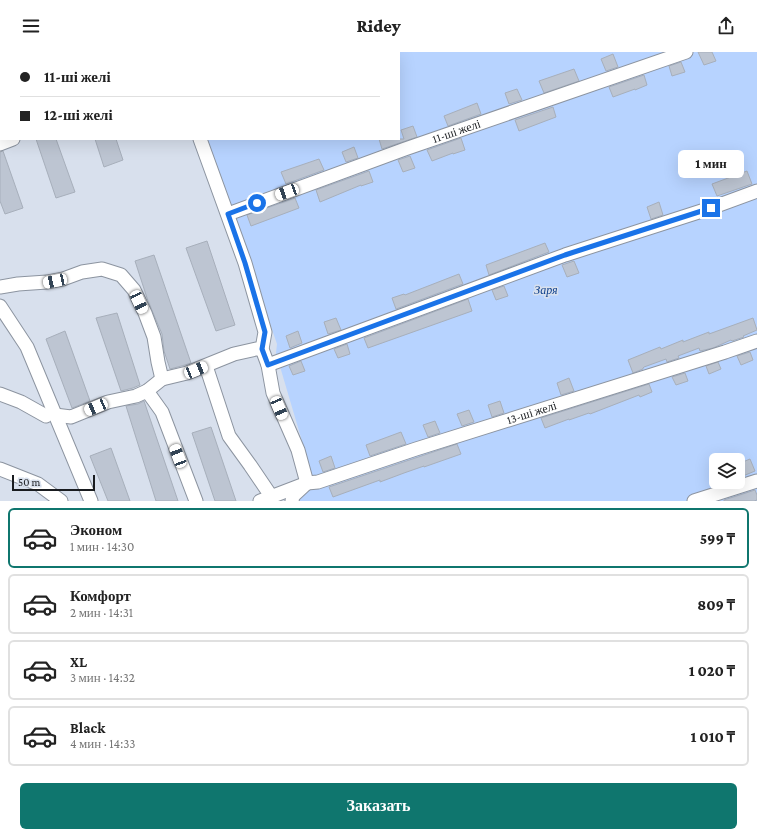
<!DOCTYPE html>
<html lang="ru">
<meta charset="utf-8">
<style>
body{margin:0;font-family:"Crimson Pro",serif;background:#f2f2f2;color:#222;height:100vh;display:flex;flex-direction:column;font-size:15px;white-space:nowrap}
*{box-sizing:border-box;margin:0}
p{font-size:13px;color:#767676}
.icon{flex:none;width:22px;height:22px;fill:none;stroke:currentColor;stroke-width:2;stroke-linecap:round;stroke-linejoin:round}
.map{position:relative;height:449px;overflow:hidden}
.drawer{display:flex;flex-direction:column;background:#fff;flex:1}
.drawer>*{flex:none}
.banner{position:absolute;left:0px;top:0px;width:400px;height:88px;box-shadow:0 4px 16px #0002;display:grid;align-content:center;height:88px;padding:0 20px;background:#fff}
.controls{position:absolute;left:709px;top:401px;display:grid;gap:8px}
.controls a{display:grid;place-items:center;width:36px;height:36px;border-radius:6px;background:#fff;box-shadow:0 4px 16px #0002;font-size:20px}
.scale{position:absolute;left:12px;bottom:10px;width:83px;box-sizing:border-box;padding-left:4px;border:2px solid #191c20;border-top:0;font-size:11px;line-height:14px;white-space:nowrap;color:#191c20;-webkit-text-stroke:3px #d8e0ed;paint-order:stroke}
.end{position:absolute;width:18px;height:18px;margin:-9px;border:5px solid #1a73e8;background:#fff;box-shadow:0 0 0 2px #fff}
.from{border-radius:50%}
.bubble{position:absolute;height:28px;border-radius:6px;background:#fff;box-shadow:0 4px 16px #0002;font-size:13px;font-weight:800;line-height:28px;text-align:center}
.car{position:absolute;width:12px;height:24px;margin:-12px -6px;border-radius:5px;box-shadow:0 0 3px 1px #0007;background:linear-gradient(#fff 24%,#345 0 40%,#fff 0 76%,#345 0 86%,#fff 0)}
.banner b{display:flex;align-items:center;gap:14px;height:38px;font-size:15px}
.banner b+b{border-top:1px solid #e0e0e0}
.banner i{width:10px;height:10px;background:#222}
ul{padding:7px 0 0;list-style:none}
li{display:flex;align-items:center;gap:12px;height:60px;margin:0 8px 6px;padding:0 12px;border:2px solid #e0e0e0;border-radius:6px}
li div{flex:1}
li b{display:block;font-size:15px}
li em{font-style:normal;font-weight:800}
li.on{border-color:#0f766e}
li>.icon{width:36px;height:36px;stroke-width:1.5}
.primary-button{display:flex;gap:8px;margin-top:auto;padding:8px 20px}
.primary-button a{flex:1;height:46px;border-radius:6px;background:#0f766e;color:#fff;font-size:16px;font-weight:800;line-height:46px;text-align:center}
header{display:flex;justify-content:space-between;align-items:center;height:52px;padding:0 20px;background:#fff;font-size:18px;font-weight:800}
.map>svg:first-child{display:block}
</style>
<header><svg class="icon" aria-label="menu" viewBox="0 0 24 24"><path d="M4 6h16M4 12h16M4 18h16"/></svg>Ridey<svg class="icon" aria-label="share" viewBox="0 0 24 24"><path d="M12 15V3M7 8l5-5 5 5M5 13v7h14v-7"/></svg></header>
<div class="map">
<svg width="757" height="449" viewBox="0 0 757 449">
<rect width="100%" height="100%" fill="#d8e0ed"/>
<!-- green -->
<path fill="#b7d3ff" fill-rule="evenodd" d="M175,0H757V449H297L307,438L315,433L276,301L277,292L233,163L206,87H399V1H175ZM716,408H738V430H716Z"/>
<!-- building -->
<g fill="#bdc5d2" stroke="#a7afbb">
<path d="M698,0H712L716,9L704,13Z"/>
<path d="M613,2L618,15L606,19L601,7Z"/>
<path d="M681,10L685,20L672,24L669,14Z"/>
<path d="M574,17L579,29L544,41L539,29Z"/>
<path d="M644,23L647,33L635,38V37L613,45L609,35Z"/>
<path d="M517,37L522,48L509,52L505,41Z"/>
<path d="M477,51L481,62L448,74L444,64Z"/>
<path d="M553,55L556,65L519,79L515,68Z"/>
<path d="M413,74L417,85L382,97L379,87H404L401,78Z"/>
<path d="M461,86L465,98L453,102V101L432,109L427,98Z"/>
<path d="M36,87H56L75,140L56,146Z"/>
<path d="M95,87H116L123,108L104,115Z"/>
<path d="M354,95L358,106L346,110L342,100Z"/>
<path d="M3,99L23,156L5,162L0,149V100Z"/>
<path d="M410,104L415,116L403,120L398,108Z"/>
<path d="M319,107L324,118L286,132L281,120Z"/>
<path d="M369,119L373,130L361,134V133L320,150L316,138Z"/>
<path d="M747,119L752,132L717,144L712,132Z"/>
<path d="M295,146L299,156L251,174L247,163Z"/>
<path d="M659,150L663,163L651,167L647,155Z"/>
<path d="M207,189L235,273L216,279L186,196Z"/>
<path d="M545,191L549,200L489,223L486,213Z"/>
<path d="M154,203L191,311L185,313L170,317L164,299L162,282L148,249L135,209Z"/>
<path d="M574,209L579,221L567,225L562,213Z"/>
<path d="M459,222L463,232L396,257L392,246L404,242L405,243Z"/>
<path d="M504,234L508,244L496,248L492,238Z"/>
<path d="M468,247L472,259L368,296L364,286Z"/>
<path d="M117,261L140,333L133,336L121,339L96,266Z"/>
<path d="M336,266L341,278L328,282L324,270Z"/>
<path d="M753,266L757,278L743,284L744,285L732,289L731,288L713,296L700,299L699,296L678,304L679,306L667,310L666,307L644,315L643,316V317L633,321L628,308L660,295L661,297L683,288V290L709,280V282Z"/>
<path d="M65,279L90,349L72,356L46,287Z"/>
<path d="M298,279L302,291L290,296L286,284Z"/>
<path d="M347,292L350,302L338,306L334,297Z"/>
<path d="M750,300L753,308L741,313L737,304Z"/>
<path d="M301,309L305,319L293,323L289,314Z"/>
<path d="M718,310L721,317L709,322L706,314Z"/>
<path d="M685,321L688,329L676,333L672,325Z"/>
<path d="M569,326L574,339L561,343L557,331Z"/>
<path d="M649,332L652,340L640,345L639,343L590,362L589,361L569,368V367L545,376L541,366Z"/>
<path d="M144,349L178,449H156L126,354L138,352Z"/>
<path d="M500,349L504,361L492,365L488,353Z"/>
<path d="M469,358L474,370L462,374L457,362Z"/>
<path d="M435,369L440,381L428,385L423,373Z"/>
<path d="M211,375L236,449H215L192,381Z"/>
<path d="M401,380L406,392L370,404L366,393Z"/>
<path d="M457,392L461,402L424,415V414L404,421L380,430V428L333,445L329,435Z"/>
<path d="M111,396L130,449H108L90,404Z"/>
<path d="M331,404L335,416L323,420L319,409Z"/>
<path d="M750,407L755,419L743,424L738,412Z"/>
<path d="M755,438L757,443V448L754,449H724V448Z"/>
</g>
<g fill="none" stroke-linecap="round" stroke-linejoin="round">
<defs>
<g id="minor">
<path d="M5,0L6,1"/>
<path d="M60,0L61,1"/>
<path d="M103,0V1"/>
<path d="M165,0V1"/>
<path d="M266,1L269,0"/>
<path d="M200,87L245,211L265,280L262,297L268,313L273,341L298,398L307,431L293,444L292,449"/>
<path d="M0,92L13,87"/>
<path id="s1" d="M228,162L405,97L686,0"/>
<path d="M0,235L18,232L47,230L63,227L82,220L102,217L121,223L134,238L145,261L154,285L158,310L162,327"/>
<path d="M0,254L27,295L91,449"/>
<path d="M268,313L565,203L711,156L757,139"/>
<path d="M206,314L229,384L250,413L271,444"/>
<path d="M147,339L162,360L196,449"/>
<path d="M0,342L21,350L46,364"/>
<path d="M55,363L71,365L108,350L136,344L147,339L162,327L187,321L234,302L256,297H262"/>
<path d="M0,417L38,432L61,449"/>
<path id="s2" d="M260,449L307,431L318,430L416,397L725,300L757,289"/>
<path d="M694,449L757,429"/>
</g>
</defs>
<!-- minor casing -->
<use href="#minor" stroke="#8c94a0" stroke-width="15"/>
<!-- minor -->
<use href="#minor" stroke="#fff" stroke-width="13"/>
</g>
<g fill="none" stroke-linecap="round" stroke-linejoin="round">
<!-- route -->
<path stroke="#1a73e8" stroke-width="5" d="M257,151L228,162L245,211L265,280L262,297L268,313L565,203L711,156"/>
</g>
<g text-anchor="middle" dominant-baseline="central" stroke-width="3" stroke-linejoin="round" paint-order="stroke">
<!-- street labels -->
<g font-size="12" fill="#191c20" stroke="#d8e0ed">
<text stroke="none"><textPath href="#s1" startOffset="243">11-ші желі</textPath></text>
<text stroke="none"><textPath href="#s2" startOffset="286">13-ші желі</textPath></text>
</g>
<!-- park labels -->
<g font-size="12" font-style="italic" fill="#10418d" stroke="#d8e0ed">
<text x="546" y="238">Заря</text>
</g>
</g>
</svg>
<div class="controls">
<a><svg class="icon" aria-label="layers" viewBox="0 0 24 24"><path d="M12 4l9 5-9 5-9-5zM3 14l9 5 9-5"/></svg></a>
</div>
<div class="scale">50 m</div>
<i class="end from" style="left:257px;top:151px"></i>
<i class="end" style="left:711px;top:156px"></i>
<div class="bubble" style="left:678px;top:98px;width:66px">1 мин</div>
<i class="car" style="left:287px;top:140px;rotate:250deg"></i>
<i class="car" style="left:55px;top:229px;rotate:258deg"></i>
<i class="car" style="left:139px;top:250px;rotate:155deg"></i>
<i class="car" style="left:196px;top:318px;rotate:68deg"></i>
<i class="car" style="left:96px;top:355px;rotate:247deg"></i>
<i class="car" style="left:279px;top:356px;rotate:157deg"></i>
<i class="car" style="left:178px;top:404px;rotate:339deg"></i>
<div class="banner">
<b><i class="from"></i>11-ші желі</b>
<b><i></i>12-ші желі</b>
</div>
</div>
<section class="drawer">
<ul>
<li class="on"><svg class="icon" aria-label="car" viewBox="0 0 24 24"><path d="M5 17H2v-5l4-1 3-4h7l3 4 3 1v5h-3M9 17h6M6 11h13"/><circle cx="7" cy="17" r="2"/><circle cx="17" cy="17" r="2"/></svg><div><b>Эконом</b><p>1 мин · 14:30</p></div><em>599 ₸</em></li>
<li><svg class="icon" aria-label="car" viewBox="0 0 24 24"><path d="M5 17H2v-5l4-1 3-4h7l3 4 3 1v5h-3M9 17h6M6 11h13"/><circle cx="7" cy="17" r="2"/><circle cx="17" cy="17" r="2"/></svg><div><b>Комфорт</b><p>2 мин · 14:31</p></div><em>809 ₸</em></li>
<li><svg class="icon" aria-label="car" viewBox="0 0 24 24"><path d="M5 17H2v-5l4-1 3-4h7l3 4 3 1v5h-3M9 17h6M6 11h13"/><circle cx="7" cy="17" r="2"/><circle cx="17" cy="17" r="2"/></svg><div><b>XL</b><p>3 мин · 14:32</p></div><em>1 020 ₸</em></li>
<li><svg class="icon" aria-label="car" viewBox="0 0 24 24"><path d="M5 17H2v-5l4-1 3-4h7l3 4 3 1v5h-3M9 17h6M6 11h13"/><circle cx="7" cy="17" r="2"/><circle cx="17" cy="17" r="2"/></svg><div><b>Black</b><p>4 мин · 14:33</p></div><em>1 010 ₸</em></li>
</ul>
<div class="primary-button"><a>Заказать</a></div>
</section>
